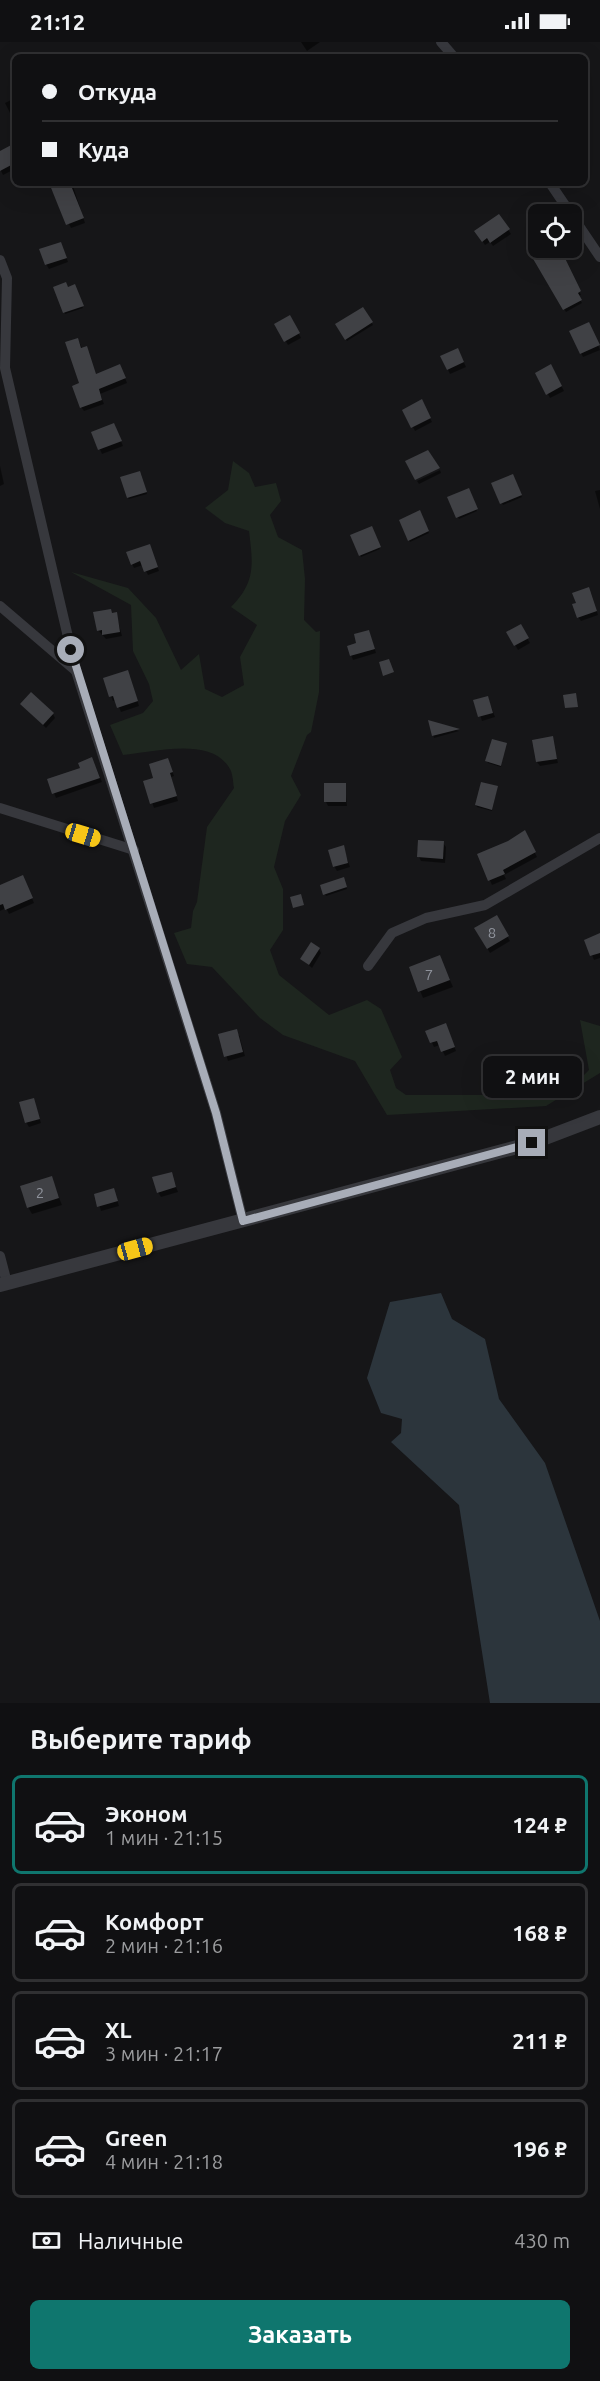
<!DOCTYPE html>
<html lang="ru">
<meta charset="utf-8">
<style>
body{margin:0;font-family:Ubuntu,sans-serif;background:#19191b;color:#f1f3f6;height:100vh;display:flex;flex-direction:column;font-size:22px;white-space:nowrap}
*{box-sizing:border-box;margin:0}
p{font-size:20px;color:#9c9d9f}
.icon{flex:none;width:33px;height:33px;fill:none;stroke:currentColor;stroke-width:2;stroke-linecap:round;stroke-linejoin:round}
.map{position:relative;height:1661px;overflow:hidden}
.sheet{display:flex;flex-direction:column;background:#101012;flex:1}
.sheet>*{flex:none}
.hud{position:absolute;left:12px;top:12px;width:576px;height:132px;border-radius:9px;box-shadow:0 6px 24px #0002,0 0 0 2px #303032;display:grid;align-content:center;height:132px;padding:0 30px;background:#101012}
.controls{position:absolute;left:528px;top:162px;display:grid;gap:12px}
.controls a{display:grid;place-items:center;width:54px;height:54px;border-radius:9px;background:#101012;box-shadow:0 6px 24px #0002,0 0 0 2px #303032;font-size:30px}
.end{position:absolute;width:27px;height:27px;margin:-14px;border:8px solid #a8adb8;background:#111;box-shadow:0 0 0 3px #111}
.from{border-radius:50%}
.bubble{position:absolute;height:42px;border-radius:9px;background:#101012;box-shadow:0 6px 24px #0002,0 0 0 2px #303032;font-size:20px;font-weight:700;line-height:42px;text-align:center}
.car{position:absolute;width:18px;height:36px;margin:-18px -9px;border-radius:8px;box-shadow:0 0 4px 2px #0007;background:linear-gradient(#f5c518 24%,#345 0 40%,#f5c518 0 76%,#345 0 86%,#f5c518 0)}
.hud b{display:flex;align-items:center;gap:21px;height:57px;font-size:22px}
.hud b+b{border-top:2px solid #303032}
.hud i{width:15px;height:15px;background:#f1f3f6}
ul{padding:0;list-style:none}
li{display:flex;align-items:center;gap:18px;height:99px;margin:0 12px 9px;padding:0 18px;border:3px solid #303032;border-radius:9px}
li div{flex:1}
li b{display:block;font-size:22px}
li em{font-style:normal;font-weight:700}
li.active{border-color:#0f766e}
li>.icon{width:54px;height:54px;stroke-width:1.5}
h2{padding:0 30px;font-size:27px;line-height:72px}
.pay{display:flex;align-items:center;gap:15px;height:66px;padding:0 30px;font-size:22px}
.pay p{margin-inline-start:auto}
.button{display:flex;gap:12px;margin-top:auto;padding:12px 30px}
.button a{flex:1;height:69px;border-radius:9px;background:#0f766e;color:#fff;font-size:24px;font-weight:700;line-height:69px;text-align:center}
.status{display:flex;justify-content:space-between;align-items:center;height:42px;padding:0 30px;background:#101012;direction:ltr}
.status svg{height:16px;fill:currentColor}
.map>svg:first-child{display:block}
</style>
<div class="status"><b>21:12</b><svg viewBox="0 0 49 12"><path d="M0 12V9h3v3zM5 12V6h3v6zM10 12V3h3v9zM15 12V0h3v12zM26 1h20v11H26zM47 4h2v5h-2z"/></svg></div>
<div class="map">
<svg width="600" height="1661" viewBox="0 0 600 1661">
<rect width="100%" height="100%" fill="#161618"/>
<!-- green -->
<path fill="#1e261f" d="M233,419L249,431L255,445L276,441L281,459L270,473L278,495L302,508L305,537L304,578L316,590L320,589L319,650L311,690L307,693L291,734L301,753L285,779L274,825L283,847V888L270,908L279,933L329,973L367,958L381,967L402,1015L390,1028L396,1046L406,1053H539L576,1041L589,1028L580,978L600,984V1031L546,1064L387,1073L355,1019L283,993L260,976L212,925L187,922L174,891L191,886L193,869L197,860L207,785L234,746C233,741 233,732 230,727C212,694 154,710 123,713L110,683L143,671L153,659L149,642L133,609L131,563L71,530L128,546L156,576L181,628L199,612L205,647L222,655L244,643L240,615L257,583L231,565C256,540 253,522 249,489L225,481L205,466L228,448Z"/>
<!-- water -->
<path fill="#2c353c" d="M441,1251L452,1277L485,1297L499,1357L545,1421L600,1579V1661H490L459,1463L391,1400L401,1391L402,1377L381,1371L367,1336L390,1260Z"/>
<!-- shadow -->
<g fill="#0007">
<path d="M301,0H320L307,9Z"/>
<path d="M15,56V81L5,61Z"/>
<path d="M5,108L15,127L3,133L0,127V110Z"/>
<path d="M48,141H72L85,181L71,186Z"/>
<path d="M499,174L511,192L493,204L490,200L485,203L476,189Z"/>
<path d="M63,206L68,220L49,227L46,222Z"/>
<path d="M554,206H558L581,253L578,254L582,261L566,270L534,216Z"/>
<path d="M75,244L83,266L65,272L55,246L68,247Z"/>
<path d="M363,267L373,283L347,299L337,283Z"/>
<path d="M290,275L301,296L288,303L276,282Z"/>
<path d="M591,286L600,308L583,315L581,311Z"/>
<path d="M78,298L96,333L122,328L127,341L100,352L104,362L84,369L81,365Z"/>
<path d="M460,312L466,325L450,332L442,315Z"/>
<path d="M551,324L564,349L550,356L537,331Z"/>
<path d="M421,359L432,380L415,389L404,368Z"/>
<path d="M116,387L123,404L102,412L93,391Z"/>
<path d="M0,424L4,442L0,444Z"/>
<path d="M440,428L441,431L419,442L417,439Z"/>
<path d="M141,432L147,452L129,457L128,456Z"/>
<path d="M512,434L522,455L503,463L493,442Z"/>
<path d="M468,448L477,469L459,477L449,456Z"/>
<path d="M600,448V467L595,449Z"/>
<path d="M420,470L429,491L410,500L401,478Z"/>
<path d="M371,486L380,507L361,515L352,494Z"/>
<path d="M151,508L159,529L148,533L143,523L134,526L132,522Z"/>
<path d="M591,551L598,573L581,579L578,575Z"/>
<path d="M116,572L122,594L106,597L98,588Z"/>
<path d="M520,584L530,601L518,608L508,590Z"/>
<path d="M369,589L376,611L353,618L348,605L358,602Z"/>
<path d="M130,634L139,664L121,670L116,658L113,659L111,654Z"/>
<path d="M488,656L495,675L482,679L475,659Z"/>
<path d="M22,662L53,672L55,676L46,686Z"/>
<path d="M430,680L459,689L434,696Z"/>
<path d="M552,696L558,721L540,724L537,720Z"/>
<path d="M506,702L501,725L488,721L487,719Z"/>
<path d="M168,717L174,734L171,735L178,759L154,766L145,740L155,737Z"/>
<path d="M94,721L102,740L56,756L49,738Z"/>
<path d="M345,743L347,764H328L326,760Z"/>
<path d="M497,746L492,769L477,765L476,763Z"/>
<path d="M524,790L537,815L504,833L506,837L492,843L479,813L508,801Z"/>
<path d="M443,801L446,805L445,821L421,819L419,815Z"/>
<path d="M343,805L350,825L337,829L334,824Z"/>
<path d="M25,839L34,861L9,872L6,866L0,869V845Z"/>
<path d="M344,839L347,847L326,854L325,852Z"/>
<path d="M496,875L510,899L490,911L476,886Z"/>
<path d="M600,893V916L594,918L586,898Z"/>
<path d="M319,907L321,911L312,926L302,917Z"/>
<path d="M440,915L453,945L423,956L411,926Z"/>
<path d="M448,988L456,1009L445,1014L440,1003L434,1005L427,990Z"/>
<path d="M220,993H239L245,1014L228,1019Z"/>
<path d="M560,1030L567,1046L550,1053L541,1033Z"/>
<path d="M35,1062L41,1081L29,1085L26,1080Z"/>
<path d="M171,1132L178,1150L161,1155L158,1150Z"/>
<path d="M51,1136L62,1163L32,1172L28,1165Z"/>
<path d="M114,1148L119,1164L101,1169L96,1153Z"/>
</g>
<!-- building -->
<g fill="#404145">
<path d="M15,101V121L0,129V109Z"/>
<path d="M49,141H70L84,176L66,183Z"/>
<path d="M499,172L510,187L490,201L487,196L482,200L474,189Z"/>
<path d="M61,200L67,216L45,223L39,207Z"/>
<path d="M551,206H560L581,249L578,251L582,258L563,268L532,215Z"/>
<path d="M66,240L68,245L75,242L84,264L63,271L53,245Z"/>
<path d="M363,265L373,280L345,298L335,282Z"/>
<path d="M290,273L300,291L284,300L274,282Z"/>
<path d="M589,280L600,303L580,312L569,289Z"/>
<path d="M78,296L81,306L87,304L96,332L120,322L126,336L99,347L102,358L80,366L72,344L79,341L65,300Z"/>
<path d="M458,306L464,320L447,328L440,314Z"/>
<path d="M551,322L562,344L546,353L535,331Z"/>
<path d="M422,357L431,376L411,386L402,368Z"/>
<path d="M114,381L122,399L98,408L91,390Z"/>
<path d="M428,408L440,426L415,438L405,419Z"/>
<path d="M140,429L147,450L127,456L120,435Z"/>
<path d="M513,432L522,453L500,462L491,441Z"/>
<path d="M469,446L478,467L456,476L447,455Z"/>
<path d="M420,468L429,489L408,499L399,478Z"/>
<path d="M372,484L381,505L359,514L350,493Z"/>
<path d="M150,502L158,525L144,530L140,519L131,523L126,510Z"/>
<path d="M589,545L597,569L577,576L572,562L576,561L572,551Z"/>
<path d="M111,567L112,571L117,570L120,590L102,593V588L97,589L93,570Z"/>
<path d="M521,582L529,596L514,604L506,590Z"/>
<path d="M369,588L375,607L350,614L347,604L356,601L354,592Z"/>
<path d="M389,617L394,630L383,634L379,620Z"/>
<path d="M128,628L138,659L117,666L113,654L109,655L103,636Z"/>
<path d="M31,650L54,671L43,683L20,662Z"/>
<path d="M576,651L578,665L565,666L563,653Z"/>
<path d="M488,654L493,671L478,675L473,658Z"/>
<path d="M428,678L460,687L432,694Z"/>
<path d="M553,694L557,717L536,720L532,698Z"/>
<path d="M492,697L507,701L501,724L485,719Z"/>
<path d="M92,715L100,736L52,752L47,737L80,726L78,721Z"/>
<path d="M168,716L173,730L170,731L177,754L150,762L143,739L153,736L149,722Z"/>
<path d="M481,740L498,744L492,768L475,763Z"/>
<rect x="324" y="741" width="22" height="19"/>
<path d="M525,788L536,810L503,828L505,832L488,839L477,812L508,799Z"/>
<path d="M418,798L444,799L443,817L417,815Z"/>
<path d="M344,803L348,821L333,825L328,808Z"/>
<path d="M23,833L33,856L5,868L3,862L0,863V843Z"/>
<path d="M344,835L347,845L323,853L320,843Z"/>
<path d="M301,852L304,863L293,866L290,855Z"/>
<path d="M497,873L509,894L487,907L474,886Z"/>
<path d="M600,891V911L590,914L584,898Z"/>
<path d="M311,900L320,906L309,923L300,917Z"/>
<path d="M440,913L450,938L418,950L409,925Z"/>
<path d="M446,981L455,1005L441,1010L437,999L430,1001L425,989Z"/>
<path d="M237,987L243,1010L224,1015L218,992Z"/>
<path d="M558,1024L566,1041L546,1049L539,1033Z"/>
<path d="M34,1056L40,1077L25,1081L19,1060Z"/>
<path d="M172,1130L176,1145L157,1151L152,1135Z"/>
<path d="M52,1134L59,1156L27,1166L20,1144Z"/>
<path d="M114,1146L118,1159L97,1165L94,1152Z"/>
</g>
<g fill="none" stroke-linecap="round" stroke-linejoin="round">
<!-- minor -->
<g stroke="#37383d" stroke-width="10">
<path d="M441,0L454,15"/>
<path d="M550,141L600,215"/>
<path d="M0,218L7,236L5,326L76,629L216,1071L243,1179"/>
<path d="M0,564L76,629"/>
<path d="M0,766L134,808"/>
<path d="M368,924L392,891L426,876L485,863L600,796"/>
<path d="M0,1214L7,1241"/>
</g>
<!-- tertiary -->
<path stroke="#37383d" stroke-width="14" d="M0,1243L532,1101L600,1075"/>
</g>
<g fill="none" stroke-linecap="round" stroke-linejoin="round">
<!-- route -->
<path stroke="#a8adb8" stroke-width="8" d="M71,608L216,1071L243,1179L532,1101"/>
</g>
<g text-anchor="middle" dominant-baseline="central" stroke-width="4.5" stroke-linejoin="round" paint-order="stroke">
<!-- number labels -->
<g font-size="15" fill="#8e929b">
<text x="492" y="890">8</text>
<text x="429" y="932">7</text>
<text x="40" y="1150">2</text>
</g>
</g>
</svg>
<div class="controls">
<a><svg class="icon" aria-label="locate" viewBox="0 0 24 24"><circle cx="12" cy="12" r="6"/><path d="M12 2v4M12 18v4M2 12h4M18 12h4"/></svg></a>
</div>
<i class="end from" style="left:71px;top:608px"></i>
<i class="end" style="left:532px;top:1101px"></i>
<div class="bubble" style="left:483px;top:1014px;width:99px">2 мин</div>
<i class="car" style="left:83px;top:793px;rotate:107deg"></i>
<i class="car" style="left:135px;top:1207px;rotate:75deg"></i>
<div class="hud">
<b><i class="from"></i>Откуда</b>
<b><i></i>Куда</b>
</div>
</div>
<section class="sheet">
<h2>Выберите тариф</h2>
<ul>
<li class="active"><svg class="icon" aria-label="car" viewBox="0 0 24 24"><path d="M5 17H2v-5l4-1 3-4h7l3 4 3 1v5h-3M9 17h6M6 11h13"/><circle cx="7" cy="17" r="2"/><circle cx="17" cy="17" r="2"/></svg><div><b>Эконом</b><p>1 мин · 21:15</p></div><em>124 ₽</em></li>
<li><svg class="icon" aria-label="car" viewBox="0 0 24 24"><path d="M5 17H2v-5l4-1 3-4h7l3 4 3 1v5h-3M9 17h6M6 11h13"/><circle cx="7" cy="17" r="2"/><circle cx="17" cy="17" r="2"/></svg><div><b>Комфорт</b><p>2 мин · 21:16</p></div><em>168 ₽</em></li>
<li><svg class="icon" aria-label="car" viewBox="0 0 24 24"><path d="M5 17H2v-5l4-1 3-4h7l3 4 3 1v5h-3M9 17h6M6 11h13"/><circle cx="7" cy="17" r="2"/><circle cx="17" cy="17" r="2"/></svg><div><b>XL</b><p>3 мин · 21:17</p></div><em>211 ₽</em></li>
<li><svg class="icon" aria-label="car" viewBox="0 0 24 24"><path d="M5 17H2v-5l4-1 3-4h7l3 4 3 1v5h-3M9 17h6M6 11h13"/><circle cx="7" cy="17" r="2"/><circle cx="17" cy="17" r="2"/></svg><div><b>Green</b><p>4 мин · 21:18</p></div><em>196 ₽</em></li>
</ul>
<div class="pay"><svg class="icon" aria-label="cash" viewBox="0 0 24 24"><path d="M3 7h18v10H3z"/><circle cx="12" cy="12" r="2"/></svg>Наличные<p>430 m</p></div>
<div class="button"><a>Заказать</a></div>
</section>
